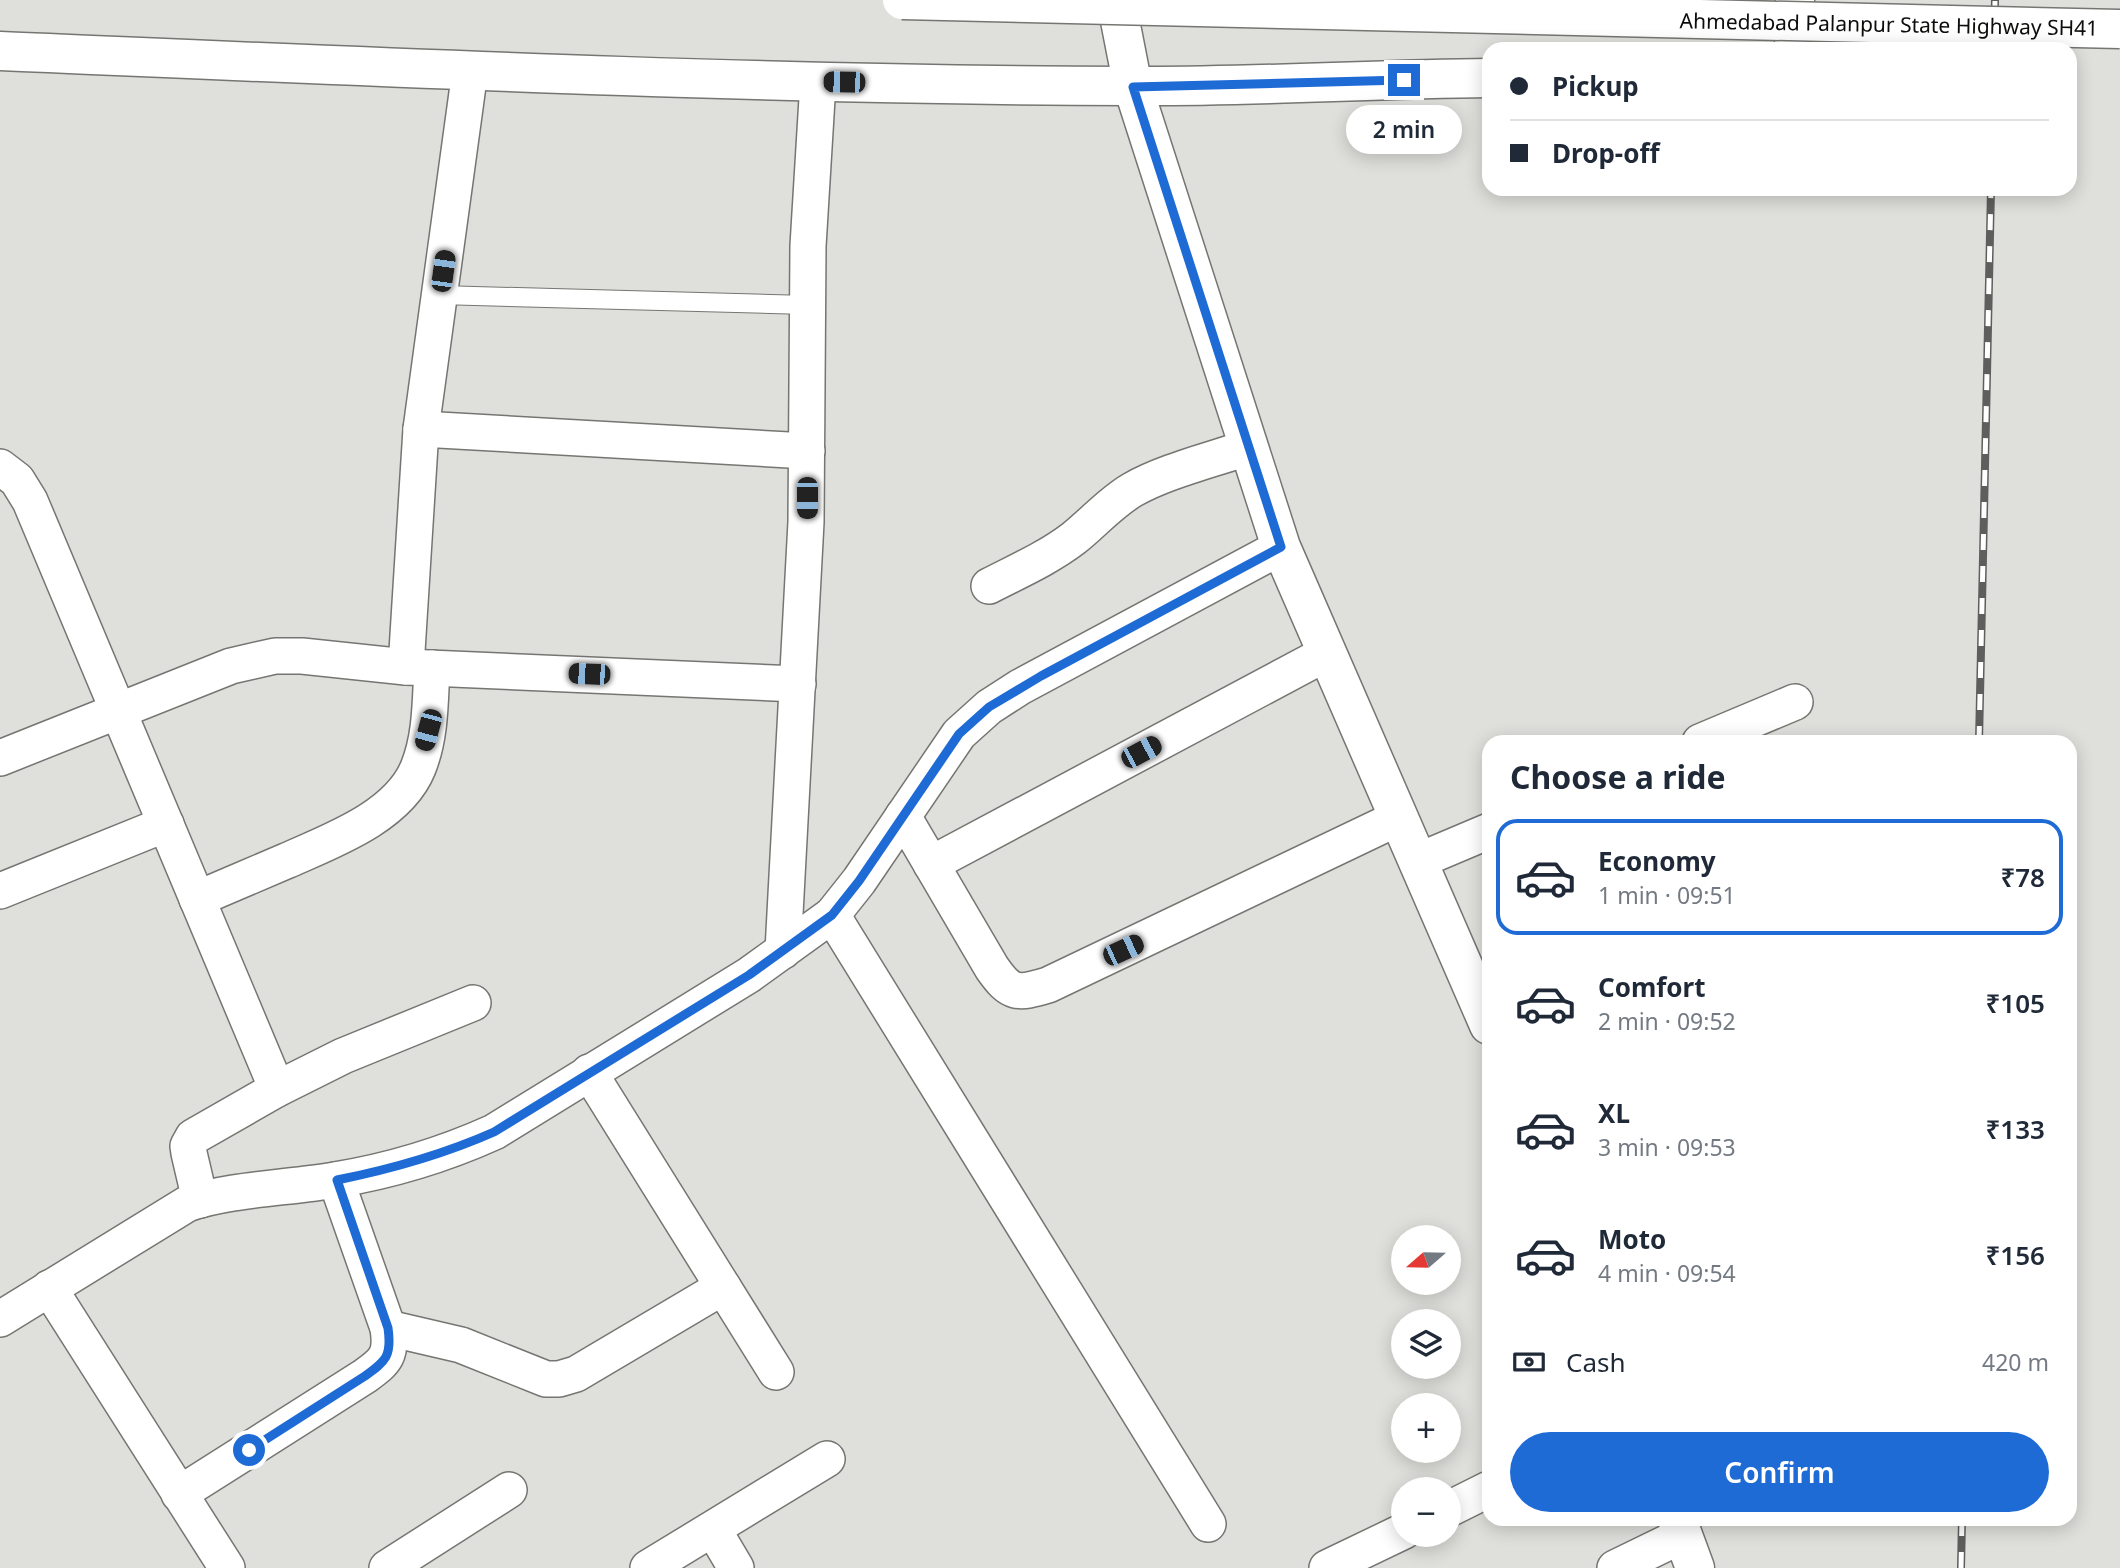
<!DOCTYPE html>
<meta charset="utf-8">
<style>
body{margin:0;font-family:"Noto Sans",sans-serif;background:#f2f2f3;color:#1f2937;height:100vh;display:flex;flex-direction:column;font-size:26px;white-space:nowrap}
*{box-sizing:border-box;margin:0}
p{font-size:23px;color:#747a83}
.icon{flex:none;width:38px;height:38px;fill:none;stroke:currentColor;stroke-width:2;stroke-linecap:round;stroke-linejoin:round}
.map{position:relative;flex:1;overflow:hidden}
.sheet{position:absolute;left:1482px;top:735px;width:595px;height:791px;display:flex;flex-direction:column;background:#fff;border-radius:21px;box-shadow:0 4px 18px #0003}
.sheet>*{flex:none}
.guide{position:absolute;left:1482px;top:42px;width:595px;height:154px;border-radius:21px;box-shadow:0 4px 18px #0003;display:grid;align-content:center;height:154px;padding:0 28px;background:#fff}
.needle{width:46px;rotate:250deg}
.buttons{position:absolute;left:1391px;top:1225px;display:grid;gap:14px}
.buttons a{display:grid;place-items:center;width:70px;height:70px;border-radius:50%;background:#fff;box-shadow:0 4px 18px #0003;font-size:35px}
.end{position:absolute;width:32px;height:32px;margin:-16px;border:9px solid #1f6bd6;background:#fff;box-shadow:0 0 0 4px #fff}
.from{border-radius:50%}
.bubble{position:absolute;height:49px;border-radius:24px;background:#fff;box-shadow:0 4px 18px #0003;font-size:23px;font-weight:600;line-height:49px;text-align:center}
.car{position:absolute;width:21px;height:42px;margin:-21px -10px;border-radius:9px;box-shadow:0 0 5px 2px #0007;background:linear-gradient(#222 24%,#8ab4d8 0 40%,#222 0 76%,#8ab4d8 0 86%,#222 0)}
.guide b{display:flex;align-items:center;gap:24px;height:66px;font-size:26px}
.guide b+b{border-top:2px solid #e0e1e3}
.guide i{width:18px;height:18px;background:#1f2937}
ul{padding:0;list-style:none}
li{display:flex;align-items:center;gap:21px;height:116px;margin:0 14px 10px;padding:0 14px;border:4px solid transparent;border-radius:21px}
li div{flex:1}
li b{display:block;font-size:26px}
li em{font-style:normal;font-weight:600}
li.on{border-color:#1f6bd6}
li>.icon{width:63px;height:63px;stroke-width:1.5}
h2{padding:0 28px;font-size:32px;line-height:84px}
.pay{display:flex;align-items:center;gap:18px;height:77px;padding:0 28px;font-size:26px}
.pay p{margin-inline-start:auto}
.cta{display:flex;gap:14px;margin-top:auto;padding:14px 28px}
.cta a{flex:1;height:80px;border-radius:42px;background:#1f6bd6;color:#fff;font-size:28px;font-weight:600;line-height:80px;text-align:center}
.map>svg:first-child{display:block}
</style>
<div class="map">
<svg width="2120" height="1568" viewBox="0 0 2120 1568">
<rect width="100%" height="100%" fill="#dfdfdb"/>
<g fill="none" stroke-linecap="round" stroke-linejoin="round">
<defs>
<path id="service" d="M439,295L807,305"/>
<g id="minor">
<path d="M421,429L807,451"/>
<path d="M0,467L17,480L30,501L277,1089"/>
<path d="M989,586C1018,571 1048,558 1074,538C1094,522 1110,503 1132,490C1165,471 1212,460 1249,447"/>
<path d="M406,667L421,429L470,71"/>
<path d="M1700,742L1795,702"/>
<path d="M0,758L231,666L275,656H302L406,667L798,684"/>
<path d="M903,816L992,968C1011,995 1017,994 1048,985L1398,818"/>
<path d="M1418,861L1489,831"/>
<path d="M931,864L1327,653"/>
<path d="M0,891L166,824"/>
<path d="M197,899C227,886 256,874 286,861C331,841 398,817 418,768C431,736 430,701 432,668"/>
<path d="M832,915L1208,1524"/>
<path d="M783,951L806,522L808,246L818,82"/>
<path d="M589,1072L776,1372"/>
<path d="M200,1200L189,1153L188,1146L193,1137L277,1089L343,1056L473,1003"/>
<path d="M49,1288L227,1568"/>
<path d="M0,1319L187,1204C230,1189 289,1188 335,1180C390,1171 443,1155 494,1132L749,975L832,915L859,881L959,734L989,707L1020,687L1281,547"/>
<path d="M388,1328L461,1345L546,1379H559L576,1374L723,1287"/>
<path d="M179,1494L365,1376C386,1361 392,1355 388,1328L336,1180"/>
<path d="M1449,1509L1489,1489"/>
<path d="M713,1529L736,1568"/>
<path d="M387,1568L509,1490"/>
<path d="M648,1568L827,1459"/>
<path d="M1327,1568L1404,1531"/>
<path d="M1615,1568L1683,1535"/>
</g>
<g id="tertiary">
<path d="M1116,0L1133,87L1281,547L1489,1025"/>
<path d="M1794,49L1795,0"/>
<path d="M0,51C376,67 753,85 1130,86C1250,87 1370,79 1489,78"/>
<path d="M1677,1519L1695,1568"/>
</g>
</defs>
<!-- service casing -->
<use href="#service" stroke="#757572" stroke-width="20"/>
<!-- minor casing -->
<use href="#minor" stroke="#757572" stroke-width="38"/>
<!-- tertiary casing -->
<use href="#tertiary" stroke="#757572" stroke-width="41"/>
<!-- service -->
<use href="#service" stroke="#fff" stroke-width="18"/>
<!-- minor -->
<use href="#minor" stroke="#fff" stroke-width="35"/>
<!-- tertiary -->
<use href="#tertiary" stroke="#fff" stroke-width="38"/>
<defs>
<g id="rail">
<path d="M1994,49L1995,0"/>
<path d="M1979,742L1991,189"/>
<path d="M1961,1568L1962,1519"/>
</g>
</defs>
<!-- rail casing -->
<use href="#rail" stroke="#5e5e5c" stroke-width="8"/>
<!-- rail -->
<use href="#rail" stroke="#fff" stroke-width="5" stroke-dasharray="16" stroke-linecap="butt"/>
<defs>
<path id="primary-bridge" d="M902,0L2120,29"/>
</defs>
<!-- primary-bridge casing -->
<use href="#primary-bridge" stroke="#757572" stroke-width="41" stroke-linecap="butt"/>
<!-- primary-bridge -->
<use href="#primary-bridge" stroke="#fff" stroke-width="38"/>
</g>
<g fill="none" stroke-linecap="round" stroke-linejoin="round">
<!-- route -->
<path stroke="#1f6bd6" stroke-width="9" d="M249,1450L365,1376C386,1361 392,1356 388,1328L337,1180C392,1169 442,1155 494,1132L749,975L832,915L859,881L959,734L989,707L1041,676L1281,547L1133,87L1404,80"/>
</g>
<g text-anchor="middle" dominant-baseline="central" stroke-width="7" stroke-linejoin="round" paint-order="stroke">
<!-- street labels -->
<g font-size="21" fill="#0d0d0c" stroke="#fff">
<text transform="translate(1889 24) rotate(1)">Ahmedabad Palanpur State Highway SH41</text>
</g>
</g>
</svg>
<div class="buttons">
<a><svg class="needle" viewBox="-14 -14 28 28"><path d="M0-13l5 13h-10z" fill="#e53935"/><path d="M0 13l5-13h-10z" fill="#747a83"/></svg></a>
<a><svg class="icon" aria-label="layers" viewBox="0 0 24 24"><path d="M12 4l9 5-9 5-9-5zM3 14l9 5 9-5"/></svg></a>
<a>+</a>
<a>−</a>
</div>
<i class="end from" style="left:249px;top:1450px"></i>
<i class="end" style="left:1404px;top:80px"></i>
<div class="bubble" style="left:1346px;top:105px;width:116px">2 min</div>
<i class="car" style="left:844px;top:82px;rotate:271deg"></i>
<i class="car" style="left:443px;top:271px;rotate:8deg"></i>
<i class="car" style="left:807px;top:498px;rotate:180deg"></i>
<i class="car" style="left:589px;top:674px;rotate:272deg"></i>
<i class="car" style="left:428px;top:730px;rotate:195deg"></i>
<i class="car" style="left:1141px;top:752px;rotate:62deg"></i>
<i class="car" style="left:1123px;top:950px;rotate:65deg"></i>
<div class="guide">
<b><i class="from"></i>Pickup</b>
<b><i></i>Drop-off</b>
</div>
<section class="sheet">
<h2>Choose a ride</h2>
<ul>
<li class="on"><svg class="icon" aria-label="car" viewBox="0 0 24 24"><path d="M5 17H2v-5l4-1 3-4h7l3 4 3 1v5h-3M9 17h6M6 11h13"/><circle cx="7" cy="17" r="2"/><circle cx="17" cy="17" r="2"/></svg><div><b>Economy</b><p>1 min · 09:51</p></div><em>₹78</em></li>
<li><svg class="icon" aria-label="car" viewBox="0 0 24 24"><path d="M5 17H2v-5l4-1 3-4h7l3 4 3 1v5h-3M9 17h6M6 11h13"/><circle cx="7" cy="17" r="2"/><circle cx="17" cy="17" r="2"/></svg><div><b>Comfort</b><p>2 min · 09:52</p></div><em>₹105</em></li>
<li><svg class="icon" aria-label="car" viewBox="0 0 24 24"><path d="M5 17H2v-5l4-1 3-4h7l3 4 3 1v5h-3M9 17h6M6 11h13"/><circle cx="7" cy="17" r="2"/><circle cx="17" cy="17" r="2"/></svg><div><b>XL</b><p>3 min · 09:53</p></div><em>₹133</em></li>
<li><svg class="icon" aria-label="car" viewBox="0 0 24 24"><path d="M5 17H2v-5l4-1 3-4h7l3 4 3 1v5h-3M9 17h6M6 11h13"/><circle cx="7" cy="17" r="2"/><circle cx="17" cy="17" r="2"/></svg><div><b>Moto</b><p>4 min · 09:54</p></div><em>₹156</em></li>
</ul>
<div class="pay"><svg class="icon" aria-label="cash" viewBox="0 0 24 24"><path d="M3 7h18v10H3z"/><circle cx="12" cy="12" r="2"/></svg>Cash<p>420 m</p></div>
<div class="cta"><a>Confirm</a></div>
</section>
</div>
